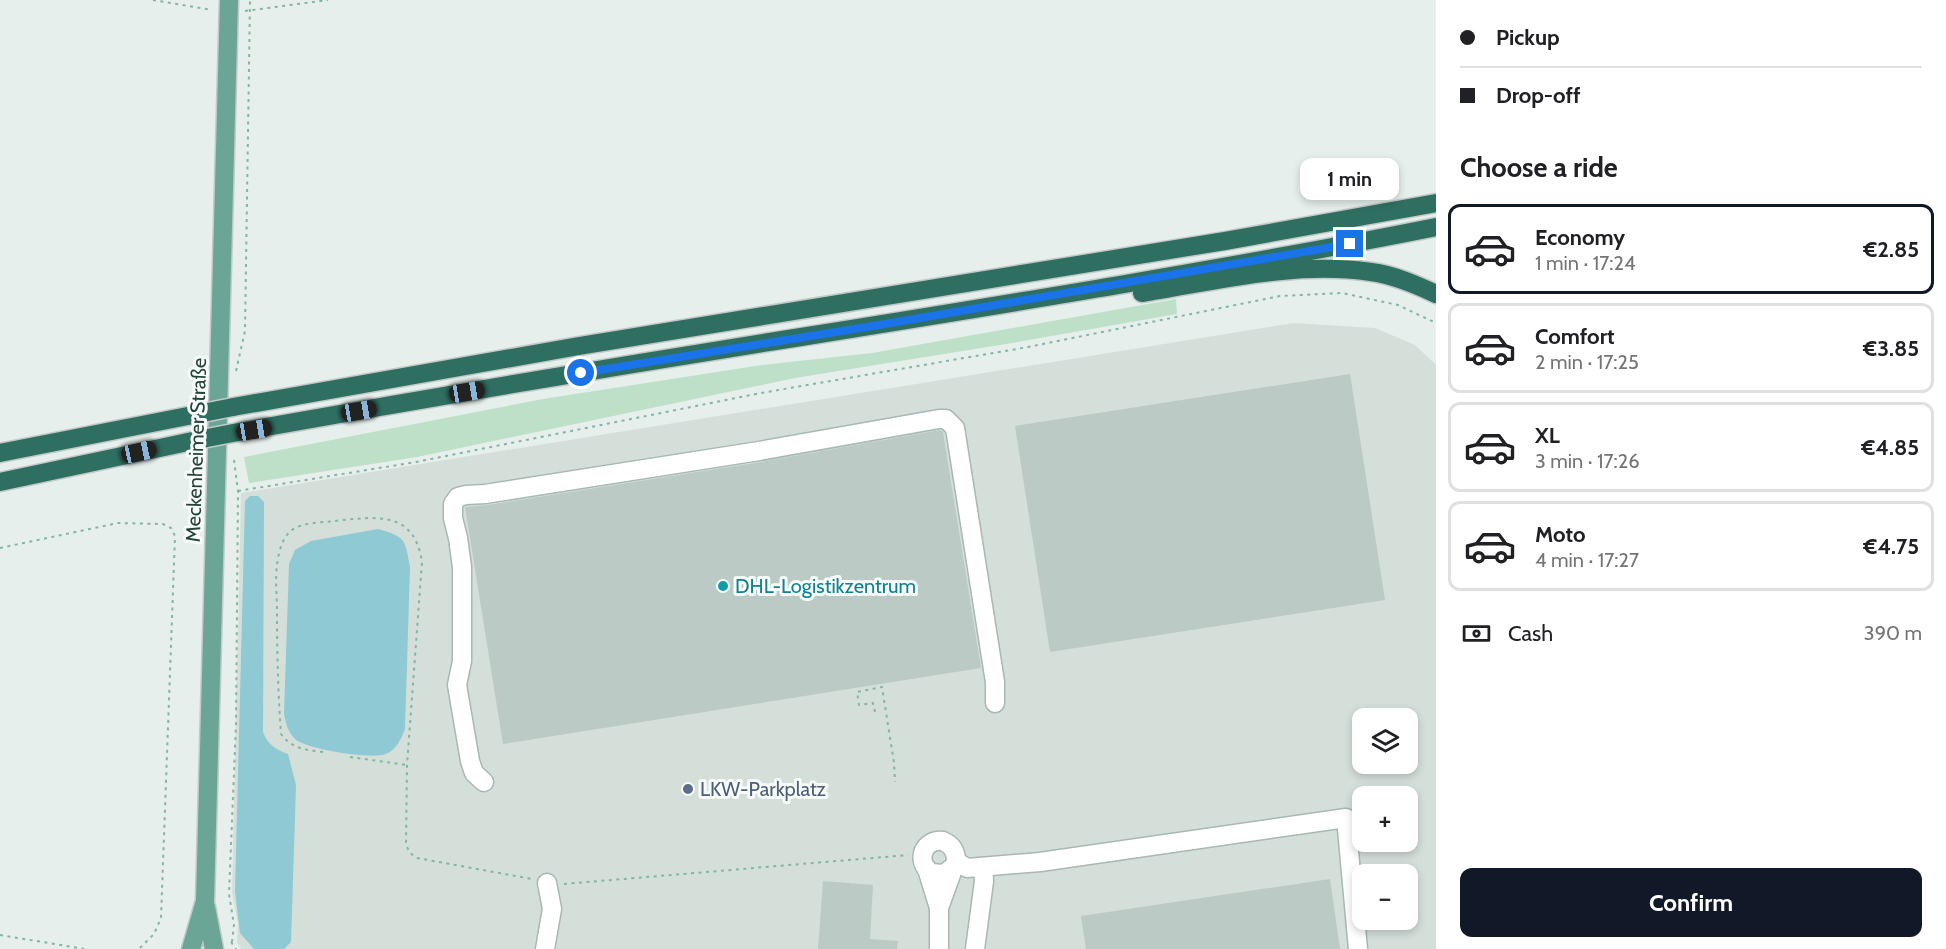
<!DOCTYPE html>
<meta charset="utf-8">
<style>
body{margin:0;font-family:Cabin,sans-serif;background:#f2f2f2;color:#202124;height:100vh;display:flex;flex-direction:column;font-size:22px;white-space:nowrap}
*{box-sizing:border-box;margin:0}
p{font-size:20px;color:#757577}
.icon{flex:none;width:33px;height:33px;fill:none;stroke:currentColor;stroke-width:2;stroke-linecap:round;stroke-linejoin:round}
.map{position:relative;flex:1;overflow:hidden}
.details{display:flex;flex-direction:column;background:#fff;width:510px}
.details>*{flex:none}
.top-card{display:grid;align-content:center;height:132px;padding:0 24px;background:#fff}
.controls{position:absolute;left:1352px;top:708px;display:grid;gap:12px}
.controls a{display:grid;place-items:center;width:66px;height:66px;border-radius:12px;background:#fff;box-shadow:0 3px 9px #0003;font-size:30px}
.end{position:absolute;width:27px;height:27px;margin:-14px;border:8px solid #1a73e8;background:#fff;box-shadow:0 0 0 3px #fff}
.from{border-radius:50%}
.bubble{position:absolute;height:42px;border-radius:12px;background:#fff;box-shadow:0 3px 9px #0003;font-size:20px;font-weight:700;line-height:42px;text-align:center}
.car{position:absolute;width:18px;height:36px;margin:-18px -9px;border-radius:8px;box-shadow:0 0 4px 2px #0007;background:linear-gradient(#222 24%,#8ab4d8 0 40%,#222 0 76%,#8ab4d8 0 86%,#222 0)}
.top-card b{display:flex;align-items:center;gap:21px;height:57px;font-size:22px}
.top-card b+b{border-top:2px solid #e0e0e0}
.top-card i{width:15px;height:15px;background:#202124}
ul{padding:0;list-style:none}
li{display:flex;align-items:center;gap:18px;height:90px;margin:0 12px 9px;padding:0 12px;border:3px solid #e0e0e0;border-radius:12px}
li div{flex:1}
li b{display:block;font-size:22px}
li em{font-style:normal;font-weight:700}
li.selected{border-color:#111827}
li>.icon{width:54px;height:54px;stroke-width:1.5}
h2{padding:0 24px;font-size:27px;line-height:72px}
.pay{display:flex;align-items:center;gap:15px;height:66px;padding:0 24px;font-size:22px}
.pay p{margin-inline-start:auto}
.button{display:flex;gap:12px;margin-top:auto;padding:12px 24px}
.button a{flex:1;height:69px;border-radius:12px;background:#111827;color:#fff;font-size:24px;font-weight:700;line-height:69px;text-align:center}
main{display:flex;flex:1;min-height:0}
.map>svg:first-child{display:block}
</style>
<main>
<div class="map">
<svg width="1436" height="949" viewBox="0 0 1436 949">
<rect width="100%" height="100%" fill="#e6efeb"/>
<!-- built -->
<path fill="#d4dfda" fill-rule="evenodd" d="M1294,323L1375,328L1415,345L1436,365V949H241L237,942L238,924L232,893L241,493ZM1362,718H1407V764H1362ZM1362,796H1407V842H1362ZM1362,874H1407V920H1362Z"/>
<!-- green -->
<path fill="#bfe0c8" d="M1176,299L1177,314L1006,344L795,378L417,457L249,483L244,457L543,399L762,365L872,353Z"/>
<!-- water -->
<g fill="#8ec9d4">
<path d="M250,496H258L264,502L263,732C268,745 275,749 288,754L296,785L291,942L284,949H254L240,933L235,891L245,501Z"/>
<path d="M378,529C406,537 405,539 410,567L405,729C401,739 397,749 386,754C373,760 305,749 295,739C288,732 286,724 284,714L289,564L295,550L311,541Z"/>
</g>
<!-- building -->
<g fill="#bbcac4">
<path d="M1350,374L1385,600L1050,652L1015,426Z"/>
<path d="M940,430L943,432L981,668L503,744L465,507L487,505L761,462Z"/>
<path d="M1330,879L1340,949H1086L1081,916Z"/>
<path d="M823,881L873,885L870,939L898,941L897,949H818Z"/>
</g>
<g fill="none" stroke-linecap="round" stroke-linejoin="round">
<defs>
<g id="minor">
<path d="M484,782L474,773L470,761L457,685L462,661V567L458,538L453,518V504L458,497L466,495L485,494L759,451L939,419H946L955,428L995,682V703"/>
<path d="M956,861L967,868L1040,862L1346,818L1358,949"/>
<path d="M927,869L939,908V949"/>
<path d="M939,908L956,861C956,851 952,845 943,841C923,839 915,861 931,873L944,874L953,867"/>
<path d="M545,949L552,909L547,883"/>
<path d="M975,949L984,881L983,867"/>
</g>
<g id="major">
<path d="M206,907L214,949"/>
<path d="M191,949L205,901L229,0"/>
</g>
<g id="highway">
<path d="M1142,293C1217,281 1294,261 1371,272C1394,275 1415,284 1436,294"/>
<path d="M233,407L579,346L1225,241L1436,203"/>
<path d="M233,433C422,399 611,367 801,337C1013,303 1225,269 1436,227"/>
<path d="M0,453L203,413"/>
<path d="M0,482L202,439"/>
</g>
</defs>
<!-- minor casing -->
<use href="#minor" stroke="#a8b8b2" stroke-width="21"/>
<!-- major casing -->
<use href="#major" stroke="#c2cac8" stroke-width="21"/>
<!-- highway casing -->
<use href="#highway" stroke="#c2cac8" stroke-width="21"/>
<!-- path -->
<g stroke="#86b3a5" stroke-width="2" stroke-dasharray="3 4.5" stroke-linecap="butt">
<path d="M153,0L212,10"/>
<path d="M245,11L328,0"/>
<path d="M236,371L245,331L250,0"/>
<path d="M238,491L416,462L761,393L1028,347L1280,296L1342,293L1398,305L1436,323"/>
<path d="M0,548L118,523L163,524L171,528L175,536L161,918L154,934L139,949"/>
<path d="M875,712L873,703L859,705L857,692L882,687L894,763L895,782"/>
<path d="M323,752C306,750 292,749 281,734C278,693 277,652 277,611C277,596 275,580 277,565C278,555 281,543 287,535C296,522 319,523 334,521C375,517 414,509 422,562L407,765L406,845L410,853L417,858L532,879"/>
<path d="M350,757L407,765"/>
<path d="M564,884L908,855"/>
<path d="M0,935L85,949"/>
<path d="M231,942L236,949"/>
<path d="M232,942L234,925L229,894L236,724L238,491L234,460"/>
</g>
<!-- minor -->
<use href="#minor" stroke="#fff" stroke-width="18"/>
<!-- major -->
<use href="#major" stroke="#6aa596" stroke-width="18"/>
<!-- highway -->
<use href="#highway" stroke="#2f6f62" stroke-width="18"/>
<defs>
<g id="highway-bridge">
<path d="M203,413L233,407"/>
<path d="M202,439L233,433"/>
</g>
</defs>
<!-- highway-bridge casing -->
<use href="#highway-bridge" stroke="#c2cac8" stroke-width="21" stroke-linecap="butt"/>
<!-- highway-bridge -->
<use href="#highway-bridge" stroke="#2f6f62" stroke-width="18"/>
</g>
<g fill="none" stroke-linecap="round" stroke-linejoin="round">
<!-- route -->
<path stroke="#1a73e8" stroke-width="8" d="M581,373L885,324L1350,244"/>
</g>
<!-- markers -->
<circle fill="#0f9aa8" stroke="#f7fbf9" stroke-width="2" cx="723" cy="586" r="6"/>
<circle fill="#5c6f8a" stroke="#f7fbf9" stroke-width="2" cx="688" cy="789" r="6"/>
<g text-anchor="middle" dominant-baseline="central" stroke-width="6" stroke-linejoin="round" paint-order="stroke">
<!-- street labels -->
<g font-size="20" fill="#24423a" stroke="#f7fbf9">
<text transform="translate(196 450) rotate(-88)">Meckenheimer Straße</text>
</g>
<!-- culture labels -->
<g font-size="20" fill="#0d838f" stroke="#f7fbf9" text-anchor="start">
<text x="735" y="586">DHL-Logistikzentrum</text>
</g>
<!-- service labels -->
<g font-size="20" fill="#4e5e75" stroke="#f7fbf9" text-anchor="start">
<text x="700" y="789">LKW-Parkplatz</text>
</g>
</g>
</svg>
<div class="controls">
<a><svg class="icon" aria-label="layers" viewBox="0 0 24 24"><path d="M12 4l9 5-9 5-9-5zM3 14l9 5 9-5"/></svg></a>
<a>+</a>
<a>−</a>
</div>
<i class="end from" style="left:581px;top:373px"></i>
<i class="end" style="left:1350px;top:244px"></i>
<div class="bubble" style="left:1300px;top:158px;width:99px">1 min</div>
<i class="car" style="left:467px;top:392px;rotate:81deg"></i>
<i class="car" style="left:359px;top:411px;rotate:80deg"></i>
<i class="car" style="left:254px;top:430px;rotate:80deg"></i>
<i class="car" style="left:139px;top:452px;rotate:78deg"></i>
</div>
<section class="details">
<div class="top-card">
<b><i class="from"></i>Pickup</b>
<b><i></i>Drop-off</b>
</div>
<h2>Choose a ride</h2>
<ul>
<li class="selected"><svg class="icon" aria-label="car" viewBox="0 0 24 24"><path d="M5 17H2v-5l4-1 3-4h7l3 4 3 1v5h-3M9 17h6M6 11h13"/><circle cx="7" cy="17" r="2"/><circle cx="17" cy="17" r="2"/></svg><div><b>Economy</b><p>1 min · 17:24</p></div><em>€2.85</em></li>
<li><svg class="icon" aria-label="car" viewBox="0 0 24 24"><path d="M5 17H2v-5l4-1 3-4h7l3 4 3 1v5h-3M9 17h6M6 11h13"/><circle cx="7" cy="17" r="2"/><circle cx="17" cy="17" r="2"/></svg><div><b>Comfort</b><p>2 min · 17:25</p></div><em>€3.85</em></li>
<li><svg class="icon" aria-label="car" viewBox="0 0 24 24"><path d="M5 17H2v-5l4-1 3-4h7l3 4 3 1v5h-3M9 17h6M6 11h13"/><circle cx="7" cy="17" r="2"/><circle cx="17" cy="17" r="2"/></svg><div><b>XL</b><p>3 min · 17:26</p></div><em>€4.85</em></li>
<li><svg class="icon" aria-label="car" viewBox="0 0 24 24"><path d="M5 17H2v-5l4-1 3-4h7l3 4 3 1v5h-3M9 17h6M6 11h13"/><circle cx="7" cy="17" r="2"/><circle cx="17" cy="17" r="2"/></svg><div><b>Moto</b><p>4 min · 17:27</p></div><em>€4.75</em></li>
</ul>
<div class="pay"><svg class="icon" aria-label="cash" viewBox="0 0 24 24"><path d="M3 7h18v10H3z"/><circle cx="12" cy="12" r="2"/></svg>Cash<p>390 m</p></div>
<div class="button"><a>Confirm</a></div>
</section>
</main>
